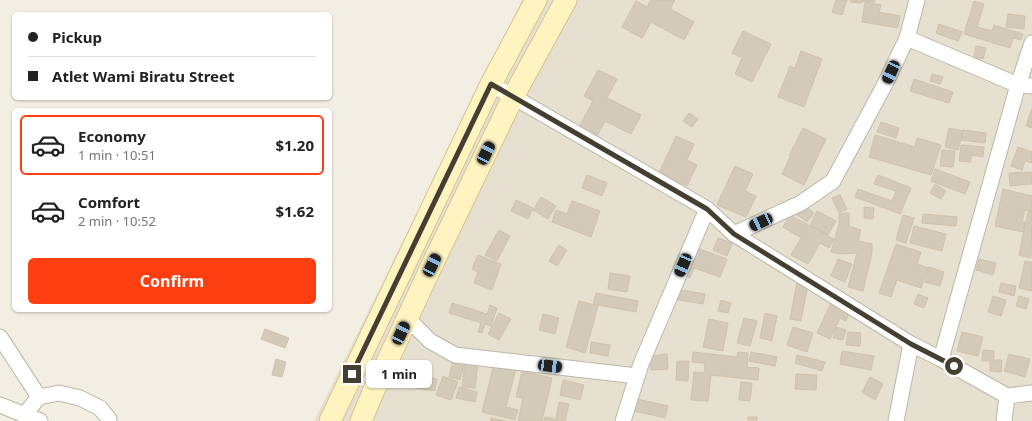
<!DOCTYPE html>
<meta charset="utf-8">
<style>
body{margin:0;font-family:"Noto Sans",sans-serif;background:#f2f2f2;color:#222;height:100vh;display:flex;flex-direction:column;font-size:15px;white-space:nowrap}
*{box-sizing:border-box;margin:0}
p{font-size:13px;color:#767676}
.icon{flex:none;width:22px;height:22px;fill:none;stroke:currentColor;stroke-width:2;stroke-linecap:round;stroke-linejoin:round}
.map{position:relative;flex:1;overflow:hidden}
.panel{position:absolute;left:12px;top:108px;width:320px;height:204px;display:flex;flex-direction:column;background:#fff;border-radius:6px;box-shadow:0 1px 3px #0004}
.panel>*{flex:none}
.banner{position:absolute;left:12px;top:12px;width:320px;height:88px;border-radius:6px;box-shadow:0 1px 3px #0004;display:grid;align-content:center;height:88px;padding:0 16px;background:#fff}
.end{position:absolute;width:18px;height:18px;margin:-9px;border:5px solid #443e33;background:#fff;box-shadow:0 0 0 2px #fff}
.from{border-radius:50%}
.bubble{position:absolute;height:28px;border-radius:6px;background:#fff;box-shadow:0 1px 3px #0004;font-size:13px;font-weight:700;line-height:28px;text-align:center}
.car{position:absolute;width:12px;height:24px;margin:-12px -6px;border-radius:5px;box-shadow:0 0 3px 1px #0007;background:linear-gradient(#222 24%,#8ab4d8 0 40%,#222 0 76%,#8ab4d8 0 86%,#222 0)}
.banner b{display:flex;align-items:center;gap:14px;height:38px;font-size:15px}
.banner b+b{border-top:1px solid #e0e0e0}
.banner i{width:10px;height:10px;background:#222}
ul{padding:7px 0 0;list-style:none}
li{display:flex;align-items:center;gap:12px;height:60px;margin:0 8px 6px;padding:0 8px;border:2px solid transparent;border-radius:6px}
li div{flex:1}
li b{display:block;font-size:15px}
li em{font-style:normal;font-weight:700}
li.active{border-color:#fc3e10}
li>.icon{width:36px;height:36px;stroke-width:1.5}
.button{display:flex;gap:8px;margin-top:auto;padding:8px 16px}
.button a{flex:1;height:46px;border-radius:6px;background:#fc3e10;color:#fff;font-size:16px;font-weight:700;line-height:46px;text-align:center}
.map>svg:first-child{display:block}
</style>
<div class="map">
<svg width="1032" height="421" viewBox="0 0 1032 421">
<rect width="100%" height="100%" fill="#f2eee3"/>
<!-- residential -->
<path fill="#e6e0d1" d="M522,0H1032V421H314Z"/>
<!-- building -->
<g fill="#d3cab9" stroke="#cec2ac">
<path d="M651,0H675L670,9L694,22L684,40L651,22L642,38L622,27L636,1L647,7Z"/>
<path d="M836,0H847L842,15L832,12Z"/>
<path d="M851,0H875V2L863,1L862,3L850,2Z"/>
<path d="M974,1L984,4L977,27L992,31L994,25L1023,34L1021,40L1013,38L1010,48L964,34Z"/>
<path d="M865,2L881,5L879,12L900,16L898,28L862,22Z"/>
<path d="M1008,14L1025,16L1024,29L1006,27Z"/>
<path d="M939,24L962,32L958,41L936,33Z"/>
<path d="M743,31L771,44L752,82L735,74L742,58L732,53Z"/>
<path d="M976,46L986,48L983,59L974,57Z"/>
<path d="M801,51L822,59L804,107L778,97L790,66L795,68Z"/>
<path d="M598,70L617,79L607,98L641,115L631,134L605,121L597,136L579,127L593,101L584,96Z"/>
<path d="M932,74L943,77L940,84L930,81Z"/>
<path d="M914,79L953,92L949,103L910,91Z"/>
<path d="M1032,108V128L1026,126Z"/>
<path d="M689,113L698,119L692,127L683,121Z"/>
<path d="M881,122L899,128L896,138L877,132Z"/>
<path d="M803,128L826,139L804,185L782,174L790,157L789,156Z"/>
<path d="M949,128L963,131L958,150L945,147Z"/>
<path d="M963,130L986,133L985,143L961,140Z"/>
<path d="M875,135L915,147L917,138L941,145L931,175L869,157Z"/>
<path d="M676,136L694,144L687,160L697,165L687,186L659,173Z"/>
<path d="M961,145L984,147L983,157L971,155V162L959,161Z"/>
<path d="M1018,147L1032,152V163L1025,161L1022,170L1011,166Z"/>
<path d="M942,150L955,151L953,167L940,166Z"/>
<path d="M735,166L753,174L745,191L756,196L746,217L717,205Z"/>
<path d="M935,169L970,182L965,194L931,181Z"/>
<path d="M1031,172L1032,184L1010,186L1009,173Z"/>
<path d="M587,175L607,183L602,196L582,188Z"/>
<path d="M878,175L911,188L900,214L855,197L858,189L892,201L896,191L874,184Z"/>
<path d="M935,184L946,191L941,199L930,193Z"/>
<path d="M1003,189L1032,196V212L1025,210L1022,222H1025L1023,232L995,226Z"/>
<path d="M840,195L847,209L839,213L832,198Z"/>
<path d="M541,197L556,206L548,219L533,210Z"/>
<path d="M516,200L533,208L528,219L511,211Z"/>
<path d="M572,201L600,211L591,237L552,222L556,210L567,214Z"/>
<path d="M799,201L814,213L807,222L792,211Z"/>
<path d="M864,207L874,208L873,219L864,218Z"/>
<path d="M817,211L836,221L828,235L810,225Z"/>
<path d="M1028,212L1032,213L1031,258L1019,255Z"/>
<path d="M849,213V226L861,230L858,241L872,244V253L863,291L848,287L857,253L839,254L831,252L839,224V214Z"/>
<path d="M923,214L957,217L956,226L922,223Z"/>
<path d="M790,215L834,239L829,248L820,243L808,264L791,255L801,238L783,227Z"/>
<path d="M903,215L914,218L906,243L896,240Z"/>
<path d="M914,226L946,234L942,251L910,243Z"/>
<path d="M499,230L510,236L497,261L485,255Z"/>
<path d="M718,238L732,243L727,256L713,250Z"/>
<path d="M896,244L921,252L917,264L928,268L921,288L897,280L891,297L879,293Z"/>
<path d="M559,245L567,250L557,266L549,261Z"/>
<path d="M689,245L727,259L720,277L694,268L690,278L679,274Z"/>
<path d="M478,255L501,264L492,290L474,283L478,272L472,269Z"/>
<path d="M838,259L852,264L845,282L831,276Z"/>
<path d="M979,259L996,263L993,275L976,270Z"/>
<path d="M1025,261L1032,262V291L1019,288Z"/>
<path d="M929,267L944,272L940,286L925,282Z"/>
<path d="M610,273L630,276L627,292L608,289Z"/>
<path d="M797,283L808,285L801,321L790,319Z"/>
<path d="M1001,283L1016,286L1014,296L999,292Z"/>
<path d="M676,289L705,294L703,304L674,299Z"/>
<path d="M596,293L638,301L636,312L593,304Z"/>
<path d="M918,294L928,298L924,308L914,304Z"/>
<path d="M993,296L1006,300L1001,316L988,312Z"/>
<path d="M1019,296L1029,299L1026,309L1016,306Z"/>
<path d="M833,299L852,307L846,321L840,318L830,339L817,333Z"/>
<path d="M721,300L731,303L728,313L718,311Z"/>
<path d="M579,301L598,306L585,353L566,347Z"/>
<path d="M452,303L487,314L490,305L497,308L491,326L485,324L482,333L478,332L481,323L449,313Z"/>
<path d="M499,313L511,319L499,340L488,334Z"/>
<path d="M765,313L777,316L772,341L760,338Z"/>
<path d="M543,314L559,318L555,334L539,330Z"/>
<path d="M744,318L757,321L750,346L737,343Z"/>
<path d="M709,319L728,323L723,351L703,347Z"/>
<path d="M793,327L813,333L807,352L787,345Z"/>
<path d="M836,327L846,330L843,340L833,338Z"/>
<path d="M265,329L289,338L285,348L261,339Z"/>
<path d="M848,332L861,333L860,346L846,345Z"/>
<path d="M962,332L983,337L978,356L957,351Z"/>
<path d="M591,342L610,345L608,356L590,353Z"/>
<path d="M983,350L994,351V360H1002L1001,372L990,371V361H982Z"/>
<path d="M842,351L874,356L871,370L840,364Z"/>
<path d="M693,352L737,357L738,352L748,353L747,367L759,368L758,380L711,375L708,401L691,400L694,372L704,373L705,363L692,362Z"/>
<path d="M751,352L777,357L775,366L749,361Z"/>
<path d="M667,354L668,369L651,370L650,356Z"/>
<path d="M1009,354L1030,359L1025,377L1004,371Z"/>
<path d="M797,355L825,362L822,371L795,363Z"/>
<path d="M454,358L465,361L460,380L449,377Z"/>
<path d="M276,359L286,362L282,377L272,375Z"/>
<path d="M465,361L478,363L475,388L462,387Z"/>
<path d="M677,361H689L688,381L676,380Z"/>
<path d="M494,364L516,369L506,407L518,410L515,420L482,412Z"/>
<path d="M522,371L552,378L542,421H518L523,398L516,397Z"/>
<path d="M796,374L817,375L816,390L795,389Z"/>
<path d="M417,376L437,379L435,391L415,388Z"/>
<path d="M443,376L458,382L451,400L436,395Z"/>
<path d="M870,377L883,384L875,400L862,392Z"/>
<path d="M563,380L584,385L580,400L560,395Z"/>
<path d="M741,382L752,383L750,401L739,400Z"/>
<path d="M459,387L477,392L475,402L456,398Z"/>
<path d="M637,399L668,406L665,418L634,411Z"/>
<path d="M559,402L569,404L565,421H544L545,417L556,419Z"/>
<rect x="748" y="417" width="9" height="4"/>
<path d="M491,418L506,421H490Z"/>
</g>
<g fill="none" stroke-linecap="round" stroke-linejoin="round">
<defs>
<g id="street">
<path d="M907,38L1018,85L1032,86"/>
<path d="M491,84L707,209L734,234L911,344L941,359L1007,396L1032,393"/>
<path d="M734,234L801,203L833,181L885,84L907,38L917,0"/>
<path d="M407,318L430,341L455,355L637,376"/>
<path d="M0,337L39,397"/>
<path d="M941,359L1018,85L1032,43"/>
<path d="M0,405L40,421"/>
<path d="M24,415L39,397L59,393L80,398L100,408L109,419V421"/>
<path d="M623,421L641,364L707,209"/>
<path d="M896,421L911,344"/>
<path d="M1004,421L1007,396"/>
</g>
<g id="secondary">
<path d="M330,421L491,84L536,0"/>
<path d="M361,421L374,390L432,265L513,97L566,0"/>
</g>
</defs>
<!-- street casing -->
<use href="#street" stroke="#bdb6a6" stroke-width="17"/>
<!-- secondary casing -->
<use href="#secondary" stroke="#d3c492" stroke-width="23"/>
<!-- street -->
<use href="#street" stroke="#fff" stroke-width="15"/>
<!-- secondary -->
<use href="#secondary" stroke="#fff3c0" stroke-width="21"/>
</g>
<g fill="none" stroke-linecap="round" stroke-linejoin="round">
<!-- route -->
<path stroke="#443e33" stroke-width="5" d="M352,374L491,84L707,209L734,234L911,344L954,366"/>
</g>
</svg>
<i class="end from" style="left:954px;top:366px"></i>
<i class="end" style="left:352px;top:374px"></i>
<div class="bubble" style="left:366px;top:360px;width:66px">1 min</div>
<i class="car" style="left:891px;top:72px;rotate:205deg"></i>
<i class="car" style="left:486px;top:153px;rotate:26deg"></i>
<i class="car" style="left:761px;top:222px;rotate:245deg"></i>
<i class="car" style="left:432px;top:265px;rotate:26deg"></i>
<i class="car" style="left:683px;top:265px;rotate:203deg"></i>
<i class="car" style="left:401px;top:333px;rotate:25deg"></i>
<i class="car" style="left:550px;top:366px;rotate:97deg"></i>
<div class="banner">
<b><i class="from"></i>Pickup</b>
<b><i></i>Atlet Wami Biratu Street</b>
</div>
<section class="panel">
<ul>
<li class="active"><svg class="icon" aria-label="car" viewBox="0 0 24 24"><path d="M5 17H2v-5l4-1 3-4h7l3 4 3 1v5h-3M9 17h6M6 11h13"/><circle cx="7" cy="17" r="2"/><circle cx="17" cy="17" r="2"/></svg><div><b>Economy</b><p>1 min · 10:51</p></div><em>$1.20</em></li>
<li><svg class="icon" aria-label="car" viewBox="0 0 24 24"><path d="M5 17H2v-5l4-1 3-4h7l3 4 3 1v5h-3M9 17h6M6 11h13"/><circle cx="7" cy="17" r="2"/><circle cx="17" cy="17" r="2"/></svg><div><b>Comfort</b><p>2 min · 10:52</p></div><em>$1.62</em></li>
</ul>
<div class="button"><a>Confirm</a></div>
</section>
</div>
